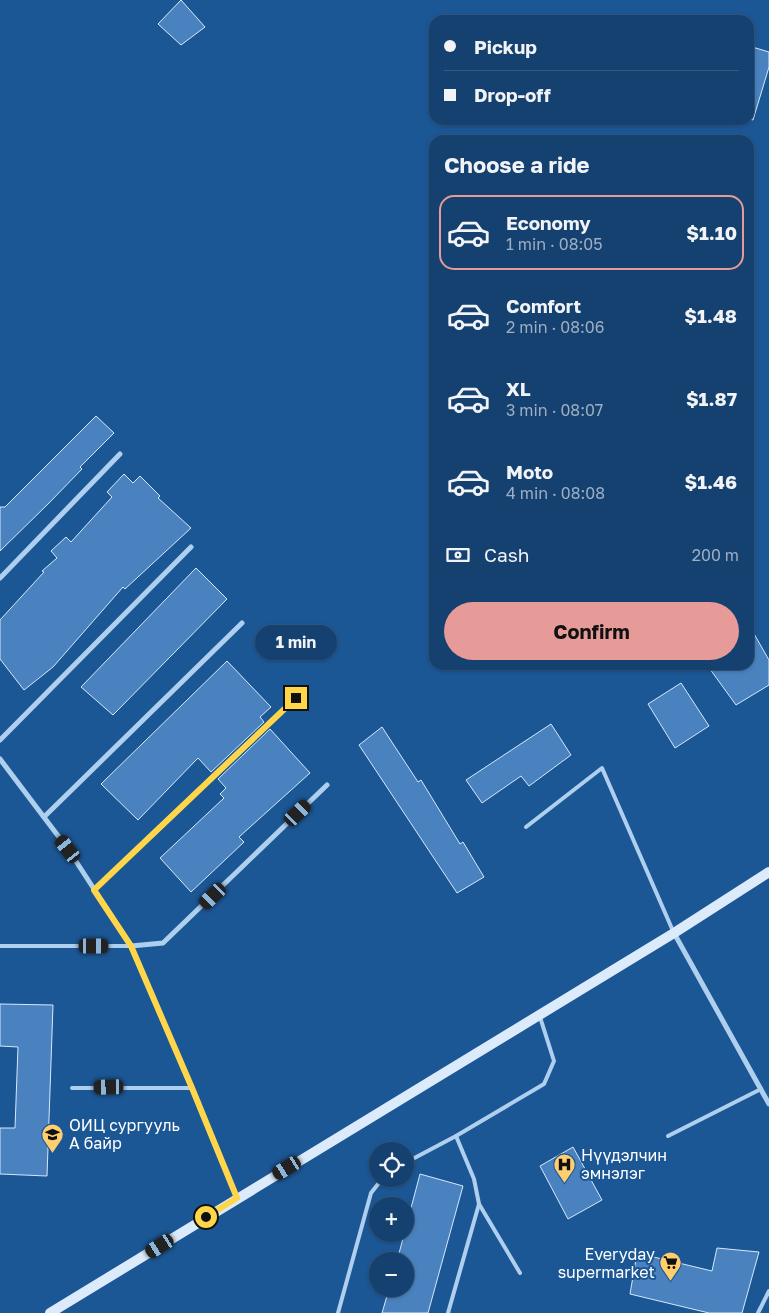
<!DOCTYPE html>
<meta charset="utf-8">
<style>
body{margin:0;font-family:"Golos Text",sans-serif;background:#1e4875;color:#f1f3f6;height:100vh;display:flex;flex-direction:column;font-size:19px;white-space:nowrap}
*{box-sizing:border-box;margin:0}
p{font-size:16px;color:#9dafc3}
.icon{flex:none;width:28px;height:28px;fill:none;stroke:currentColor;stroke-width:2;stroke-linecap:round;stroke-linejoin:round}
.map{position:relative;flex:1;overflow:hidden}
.panel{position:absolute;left:429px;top:135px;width:325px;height:535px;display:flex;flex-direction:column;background:#154170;border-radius:15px;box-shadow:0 1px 4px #0004,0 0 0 1px #345a83}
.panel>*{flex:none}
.hud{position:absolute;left:429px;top:15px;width:325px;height:110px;border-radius:15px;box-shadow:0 1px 4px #0004,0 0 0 1px #345a83;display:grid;align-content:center;height:110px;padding:0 15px;background:#154170}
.fabs{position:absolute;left:369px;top:1142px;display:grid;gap:10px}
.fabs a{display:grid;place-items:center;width:45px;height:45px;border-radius:50%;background:#154170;box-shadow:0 1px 4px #0004,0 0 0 1px #345a83;font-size:25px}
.end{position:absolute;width:22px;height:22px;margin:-11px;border:6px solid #ffd54a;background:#111;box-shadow:0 0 0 2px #111}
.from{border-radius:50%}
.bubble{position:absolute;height:35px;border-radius:18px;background:#154170;box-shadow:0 1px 4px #0004,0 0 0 1px #345a83;font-size:16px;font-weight:700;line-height:35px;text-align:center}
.car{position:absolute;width:15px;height:30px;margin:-15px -8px;border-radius:6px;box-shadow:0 0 4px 1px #0007;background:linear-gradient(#222 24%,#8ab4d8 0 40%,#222 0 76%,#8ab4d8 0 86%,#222 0)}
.hud b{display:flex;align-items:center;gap:18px;height:48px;font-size:19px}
.hud b+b{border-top:1px solid #345a83}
.hud i{width:12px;height:12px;background:#f1f3f6}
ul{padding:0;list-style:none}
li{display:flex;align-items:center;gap:15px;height:75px;margin:0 10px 8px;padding:0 5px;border:2px solid transparent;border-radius:15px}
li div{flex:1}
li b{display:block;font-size:19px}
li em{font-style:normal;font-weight:700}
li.active{border-color:#e69b98}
li>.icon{width:45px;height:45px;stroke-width:1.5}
h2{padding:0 15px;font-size:22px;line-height:60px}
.pay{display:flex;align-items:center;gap:12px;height:55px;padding:0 15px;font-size:19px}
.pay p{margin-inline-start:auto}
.primary-button{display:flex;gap:10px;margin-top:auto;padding:10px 15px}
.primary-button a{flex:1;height:58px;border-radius:30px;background:#e69b98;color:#111;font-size:20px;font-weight:700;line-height:58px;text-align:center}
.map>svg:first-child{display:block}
</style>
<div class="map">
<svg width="769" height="1313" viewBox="0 0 769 1313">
<rect width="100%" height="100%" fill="#1c5795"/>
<!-- building -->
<g fill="#4982be" stroke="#d6e8fb">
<path d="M181,0L205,27L181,45L158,24Z"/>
<path d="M749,46L769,52V67L753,120L749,119Z"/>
<path d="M96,416L114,433L80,467L82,469L48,504L0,551V507H5Z"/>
<path d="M124,474L133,483L140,476L160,496L158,498L191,528L125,589L123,587L53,667L24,690L0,659V620L44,572L42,571L57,558L51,551L66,537L71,542L112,497L107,492Z"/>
<path d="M196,568L227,599L113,715L81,687Z"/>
<path d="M749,625L769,660V685L736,705L707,665H749Z"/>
<path d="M227,661L271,707L260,717L264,722L211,772L198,758L138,820L101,784Z"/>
<path d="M681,683L709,726L675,748L648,704Z"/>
<path d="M551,724L571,755L529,786L521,776L482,803L466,780Z"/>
<path d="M382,727L418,782L421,780L460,844L463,842L484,877L457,893L359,745Z"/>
<path d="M270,729L310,773L239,837L244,842L191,892L160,858L224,798L220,794L226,788L218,779Z"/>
<path d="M0,1004L53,1005L47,1176L0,1174V1128H15L18,1047L0,1046Z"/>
<path d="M573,1147L602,1200L568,1219L540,1166Z"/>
<path d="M420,1174L463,1186L428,1313H382L389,1289H405V1261H397Z"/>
<path d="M717,1248L759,1252L742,1313H709L630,1294L637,1253L712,1271Z"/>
</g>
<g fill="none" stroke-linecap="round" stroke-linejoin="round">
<!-- lane -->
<g stroke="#afcfef" stroke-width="4">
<path d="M526,827L602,768L673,931"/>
<path d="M0,946H131"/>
<path d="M72,1088H192"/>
<path d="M456,1136L474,1179L479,1204L520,1273"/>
<path d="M668,1136L761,1089"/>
<path d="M405,1163L456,1136L544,1084L554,1061L540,1017"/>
<path d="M338,1313L371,1193L382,1179"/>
<path d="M448,1313L479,1204"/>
<path d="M758,1313L769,1291"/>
</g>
<!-- street -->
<g stroke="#afcfef" stroke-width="5">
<path d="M0,578L120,454"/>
<path d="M0,740L191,547"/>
<path d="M0,759L68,849L131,946L192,1088L237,1198"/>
<path d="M44,817L242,623"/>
<path d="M94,890L296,698"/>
<path d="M674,933L769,1104"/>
<path d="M131,946L163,943L327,785"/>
</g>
<!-- secondary -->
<path stroke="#dcebfb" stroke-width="10" d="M50,1313L674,933L769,872"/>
</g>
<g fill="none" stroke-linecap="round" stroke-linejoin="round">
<!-- route -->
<path stroke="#ffd54a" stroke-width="6" d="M206,1217L237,1198L192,1088L131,946L94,890L296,698"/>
</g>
<!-- icons -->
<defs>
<symbol id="school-pin" viewBox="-11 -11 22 30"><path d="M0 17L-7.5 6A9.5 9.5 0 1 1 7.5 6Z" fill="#ffce6d" stroke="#1c5795"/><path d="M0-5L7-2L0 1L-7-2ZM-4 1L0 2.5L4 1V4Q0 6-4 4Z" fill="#111"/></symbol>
<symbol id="hospital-pin" viewBox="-11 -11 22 30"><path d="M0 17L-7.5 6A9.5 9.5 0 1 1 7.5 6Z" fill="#ffce6d" stroke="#1c5795"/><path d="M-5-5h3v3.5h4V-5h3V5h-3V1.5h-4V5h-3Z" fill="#111"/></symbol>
<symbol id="supermarket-pin" viewBox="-11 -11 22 30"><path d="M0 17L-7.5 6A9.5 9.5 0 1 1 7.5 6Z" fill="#ffce6d" stroke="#1c5795"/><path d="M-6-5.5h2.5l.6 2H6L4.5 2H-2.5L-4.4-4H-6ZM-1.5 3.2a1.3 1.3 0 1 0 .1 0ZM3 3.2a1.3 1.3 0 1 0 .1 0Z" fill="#111"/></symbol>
</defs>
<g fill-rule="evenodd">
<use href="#school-pin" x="40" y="1122" width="25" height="34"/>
<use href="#hospital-pin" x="552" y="1152" width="25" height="34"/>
<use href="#supermarket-pin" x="658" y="1250" width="25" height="34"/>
</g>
<g text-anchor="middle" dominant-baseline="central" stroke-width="4" stroke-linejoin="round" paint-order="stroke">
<!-- poi labels -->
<g font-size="16" fill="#fff" stroke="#1c5795" text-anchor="start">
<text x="69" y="1125">ОИЦ сургууль<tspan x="69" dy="18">А байр</tspan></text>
<text x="581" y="1155">Нүүдэлчин<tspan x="581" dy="18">эмнэлэг</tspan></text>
<text x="655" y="1254" text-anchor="end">Everyday<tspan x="655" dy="18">supermarket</tspan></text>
</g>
</g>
</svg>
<div class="fabs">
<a><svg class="icon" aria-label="locate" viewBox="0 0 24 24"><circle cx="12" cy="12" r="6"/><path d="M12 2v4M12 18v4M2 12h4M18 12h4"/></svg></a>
<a>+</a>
<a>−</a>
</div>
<i class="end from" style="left:206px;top:1217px"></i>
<i class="end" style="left:296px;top:698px"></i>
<div class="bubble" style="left:255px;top:625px;width:82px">1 min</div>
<i class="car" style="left:298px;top:813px;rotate:46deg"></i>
<i class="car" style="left:68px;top:849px;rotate:323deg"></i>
<i class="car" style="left:213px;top:896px;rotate:226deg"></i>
<i class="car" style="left:94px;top:946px;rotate:90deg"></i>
<i class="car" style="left:109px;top:1087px;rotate:269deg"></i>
<i class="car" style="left:287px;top:1168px;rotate:239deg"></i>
<i class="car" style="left:160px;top:1246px;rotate:238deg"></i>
<div class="hud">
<b><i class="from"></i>Pickup</b>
<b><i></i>Drop-off</b>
</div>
<section class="panel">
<h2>Choose a ride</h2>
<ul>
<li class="active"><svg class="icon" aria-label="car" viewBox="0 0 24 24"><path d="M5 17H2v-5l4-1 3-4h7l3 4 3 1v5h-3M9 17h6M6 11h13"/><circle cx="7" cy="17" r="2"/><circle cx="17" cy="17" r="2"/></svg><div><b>Economy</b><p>1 min · 08:05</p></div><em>$1.10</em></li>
<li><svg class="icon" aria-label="car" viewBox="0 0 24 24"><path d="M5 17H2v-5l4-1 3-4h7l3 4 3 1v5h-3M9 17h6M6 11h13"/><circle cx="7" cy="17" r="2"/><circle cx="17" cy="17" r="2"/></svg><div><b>Comfort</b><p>2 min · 08:06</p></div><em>$1.48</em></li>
<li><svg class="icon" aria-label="car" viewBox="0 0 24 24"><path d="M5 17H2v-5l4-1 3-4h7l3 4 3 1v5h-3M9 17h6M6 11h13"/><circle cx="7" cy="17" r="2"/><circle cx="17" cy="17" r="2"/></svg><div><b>XL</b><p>3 min · 08:07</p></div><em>$1.87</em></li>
<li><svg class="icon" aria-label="car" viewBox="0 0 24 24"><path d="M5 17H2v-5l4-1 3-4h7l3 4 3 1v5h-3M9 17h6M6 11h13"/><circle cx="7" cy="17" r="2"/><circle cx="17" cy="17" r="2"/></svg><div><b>Moto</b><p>4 min · 08:08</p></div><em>$1.46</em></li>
</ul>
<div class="pay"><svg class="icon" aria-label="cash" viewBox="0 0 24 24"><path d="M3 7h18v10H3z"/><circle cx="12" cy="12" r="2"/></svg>Cash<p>200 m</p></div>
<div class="primary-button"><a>Confirm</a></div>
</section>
</div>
